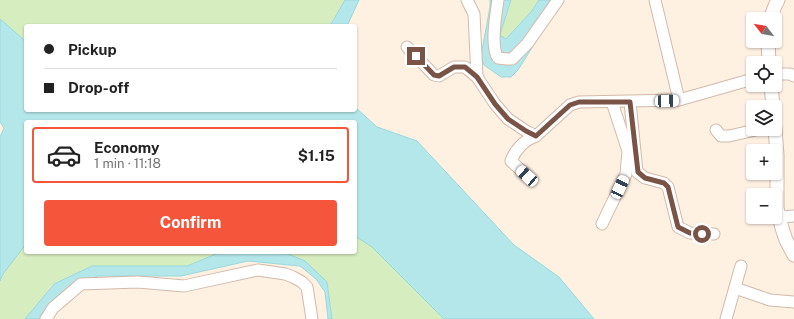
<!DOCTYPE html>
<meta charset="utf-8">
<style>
body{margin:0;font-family:"Public Sans",sans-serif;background:#f2f2f2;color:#222;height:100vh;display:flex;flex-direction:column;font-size:15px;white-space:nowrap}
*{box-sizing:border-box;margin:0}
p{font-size:13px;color:#767676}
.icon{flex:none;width:22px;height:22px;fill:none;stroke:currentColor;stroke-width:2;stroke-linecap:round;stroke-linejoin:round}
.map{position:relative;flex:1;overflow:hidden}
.details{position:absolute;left:24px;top:120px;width:333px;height:134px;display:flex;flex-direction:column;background:#fff;border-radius:4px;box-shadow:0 1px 3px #0004}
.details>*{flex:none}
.hud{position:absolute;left:24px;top:24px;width:333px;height:88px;border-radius:4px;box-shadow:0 1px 3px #0004;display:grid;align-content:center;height:88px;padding:0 20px;background:#fff}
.needle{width:26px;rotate:301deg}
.tools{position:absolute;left:746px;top:12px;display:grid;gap:8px}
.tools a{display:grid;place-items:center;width:36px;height:36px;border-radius:4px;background:#fff;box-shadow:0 1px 3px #0004;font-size:20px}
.end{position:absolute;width:18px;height:18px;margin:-9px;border:5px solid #795446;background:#fff;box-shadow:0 0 0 2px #fff}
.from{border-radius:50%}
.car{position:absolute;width:12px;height:24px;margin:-12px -6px;border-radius:5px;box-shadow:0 0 3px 1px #0007;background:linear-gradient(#fff 24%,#345 0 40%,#fff 0 76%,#345 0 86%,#fff 0)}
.hud b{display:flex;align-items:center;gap:14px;height:38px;font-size:15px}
.hud b+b{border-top:1px solid #e0e0e0}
.hud i{width:10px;height:10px;background:#222}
ul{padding:7px 0 0;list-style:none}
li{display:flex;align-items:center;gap:12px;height:56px;margin:0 8px 6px;padding:0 12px;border:2px solid transparent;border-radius:4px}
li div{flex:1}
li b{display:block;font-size:15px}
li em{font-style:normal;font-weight:700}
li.current{border-color:#f5553b}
li>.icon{width:36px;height:36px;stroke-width:1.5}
.action{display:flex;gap:8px;margin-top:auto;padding:8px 20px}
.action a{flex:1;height:46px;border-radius:4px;background:#f5553b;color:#fff;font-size:16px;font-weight:700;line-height:46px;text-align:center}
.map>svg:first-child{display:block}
</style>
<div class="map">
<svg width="794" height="319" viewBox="0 0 794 319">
<rect width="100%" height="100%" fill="#fef1e2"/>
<!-- green -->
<g fill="#d6edbf">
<path d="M0,0H345L330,26H26V43L22,38L0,19Z"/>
<path d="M511,0H539L531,12L506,39L500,35L502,28Z"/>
<path d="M355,236L372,247L444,319H332L327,282L283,252H355Z"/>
<path d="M26,244V252H221L187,266H92L53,284L25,319H0V281L3,274Z"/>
</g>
<!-- water -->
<g fill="#b4e7ea" stroke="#99d8dd">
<path d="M345,0H359L347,26H330Z"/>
<path d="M490,0H511L502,28L500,35L506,39L531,12L539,0H562L518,70L511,77H501L484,65L481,56L490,7Z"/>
<path d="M0,19L22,38L26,43V110H355V107L377,127L417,141L514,245L559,277L594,319H444L372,247L355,236V122H26V244L3,274L0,281V137L4,128L0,122Z"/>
<path d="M221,252H283L305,261L327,282L332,319H328L325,292L316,279L300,266L248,261L181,276H98L72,286L42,313L39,319H25L54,284L92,266H187Z"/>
</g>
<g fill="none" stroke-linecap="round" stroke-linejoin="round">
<defs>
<g id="minor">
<path d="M467,0L474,14L477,77"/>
<path d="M498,0C496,14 490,46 498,58L507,59H512L527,44L558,0"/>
<path d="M655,0L679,100"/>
<path d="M407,47L434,75L439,76L454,67H465L477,77L495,104L508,119L526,131L536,136L570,105L579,102L679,100L753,79"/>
<path d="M775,74H790L794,76"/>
<path d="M630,102L637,172L645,178L664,183L668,187L678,227L690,233L714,234"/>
<path d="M716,130L721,136H729L760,129"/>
<path d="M527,176L511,161C515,150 524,140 536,136"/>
<path d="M780,217L794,216"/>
<path d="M602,224L626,174L628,151L612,102"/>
<path d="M735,288L770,300L794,302"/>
<path d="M46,319L53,308L81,284L138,282L184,286L258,270L285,274L293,277L302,282L307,287L312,319"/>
<path d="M726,319L741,266"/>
</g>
<g id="tertiary">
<path d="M770,19L775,6L778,0"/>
<path d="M768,41L769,63"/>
<path d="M771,85L773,107"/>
<path d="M775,128L777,155V208L782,228L786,240L794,255"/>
</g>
</defs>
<!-- minor casing -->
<use href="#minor" stroke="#d3b9aa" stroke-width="13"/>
<!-- tertiary casing -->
<use href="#tertiary" stroke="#d3b9aa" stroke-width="15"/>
<!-- minor -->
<use href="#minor" stroke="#fff" stroke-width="11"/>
<!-- tertiary -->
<use href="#tertiary" stroke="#fff" stroke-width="13"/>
</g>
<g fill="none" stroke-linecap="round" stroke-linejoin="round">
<!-- route -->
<path stroke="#795446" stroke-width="5" d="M416,56L434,75L439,76L454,67H465L477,77L495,104L508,119L526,131L536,136L570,105L579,102H630L638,172L645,178L664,183L668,187L678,227L690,233L702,234"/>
</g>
</svg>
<div class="tools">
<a><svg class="needle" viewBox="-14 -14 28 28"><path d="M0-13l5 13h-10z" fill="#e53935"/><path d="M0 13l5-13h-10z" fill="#767676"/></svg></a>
<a><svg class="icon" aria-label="locate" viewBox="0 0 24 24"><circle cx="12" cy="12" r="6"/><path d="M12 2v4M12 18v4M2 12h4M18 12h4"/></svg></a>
<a><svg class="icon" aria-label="layers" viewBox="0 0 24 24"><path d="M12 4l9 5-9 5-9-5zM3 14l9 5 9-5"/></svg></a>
<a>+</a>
<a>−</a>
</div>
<i class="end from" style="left:702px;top:234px"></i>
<i class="end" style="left:416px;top:56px"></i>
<i class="car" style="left:667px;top:101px;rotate:88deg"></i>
<i class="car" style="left:527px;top:176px;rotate:312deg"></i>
<i class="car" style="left:620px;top:187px;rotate:25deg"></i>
<div class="hud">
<b><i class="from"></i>Pickup</b>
<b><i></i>Drop-off</b>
</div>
<section class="details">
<ul>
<li class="current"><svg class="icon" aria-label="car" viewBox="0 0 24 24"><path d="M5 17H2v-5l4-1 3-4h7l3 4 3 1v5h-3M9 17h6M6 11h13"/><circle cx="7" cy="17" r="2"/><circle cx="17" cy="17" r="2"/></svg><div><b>Economy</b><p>1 min · 11:18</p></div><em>$1.15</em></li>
</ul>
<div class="action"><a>Confirm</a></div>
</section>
</div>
